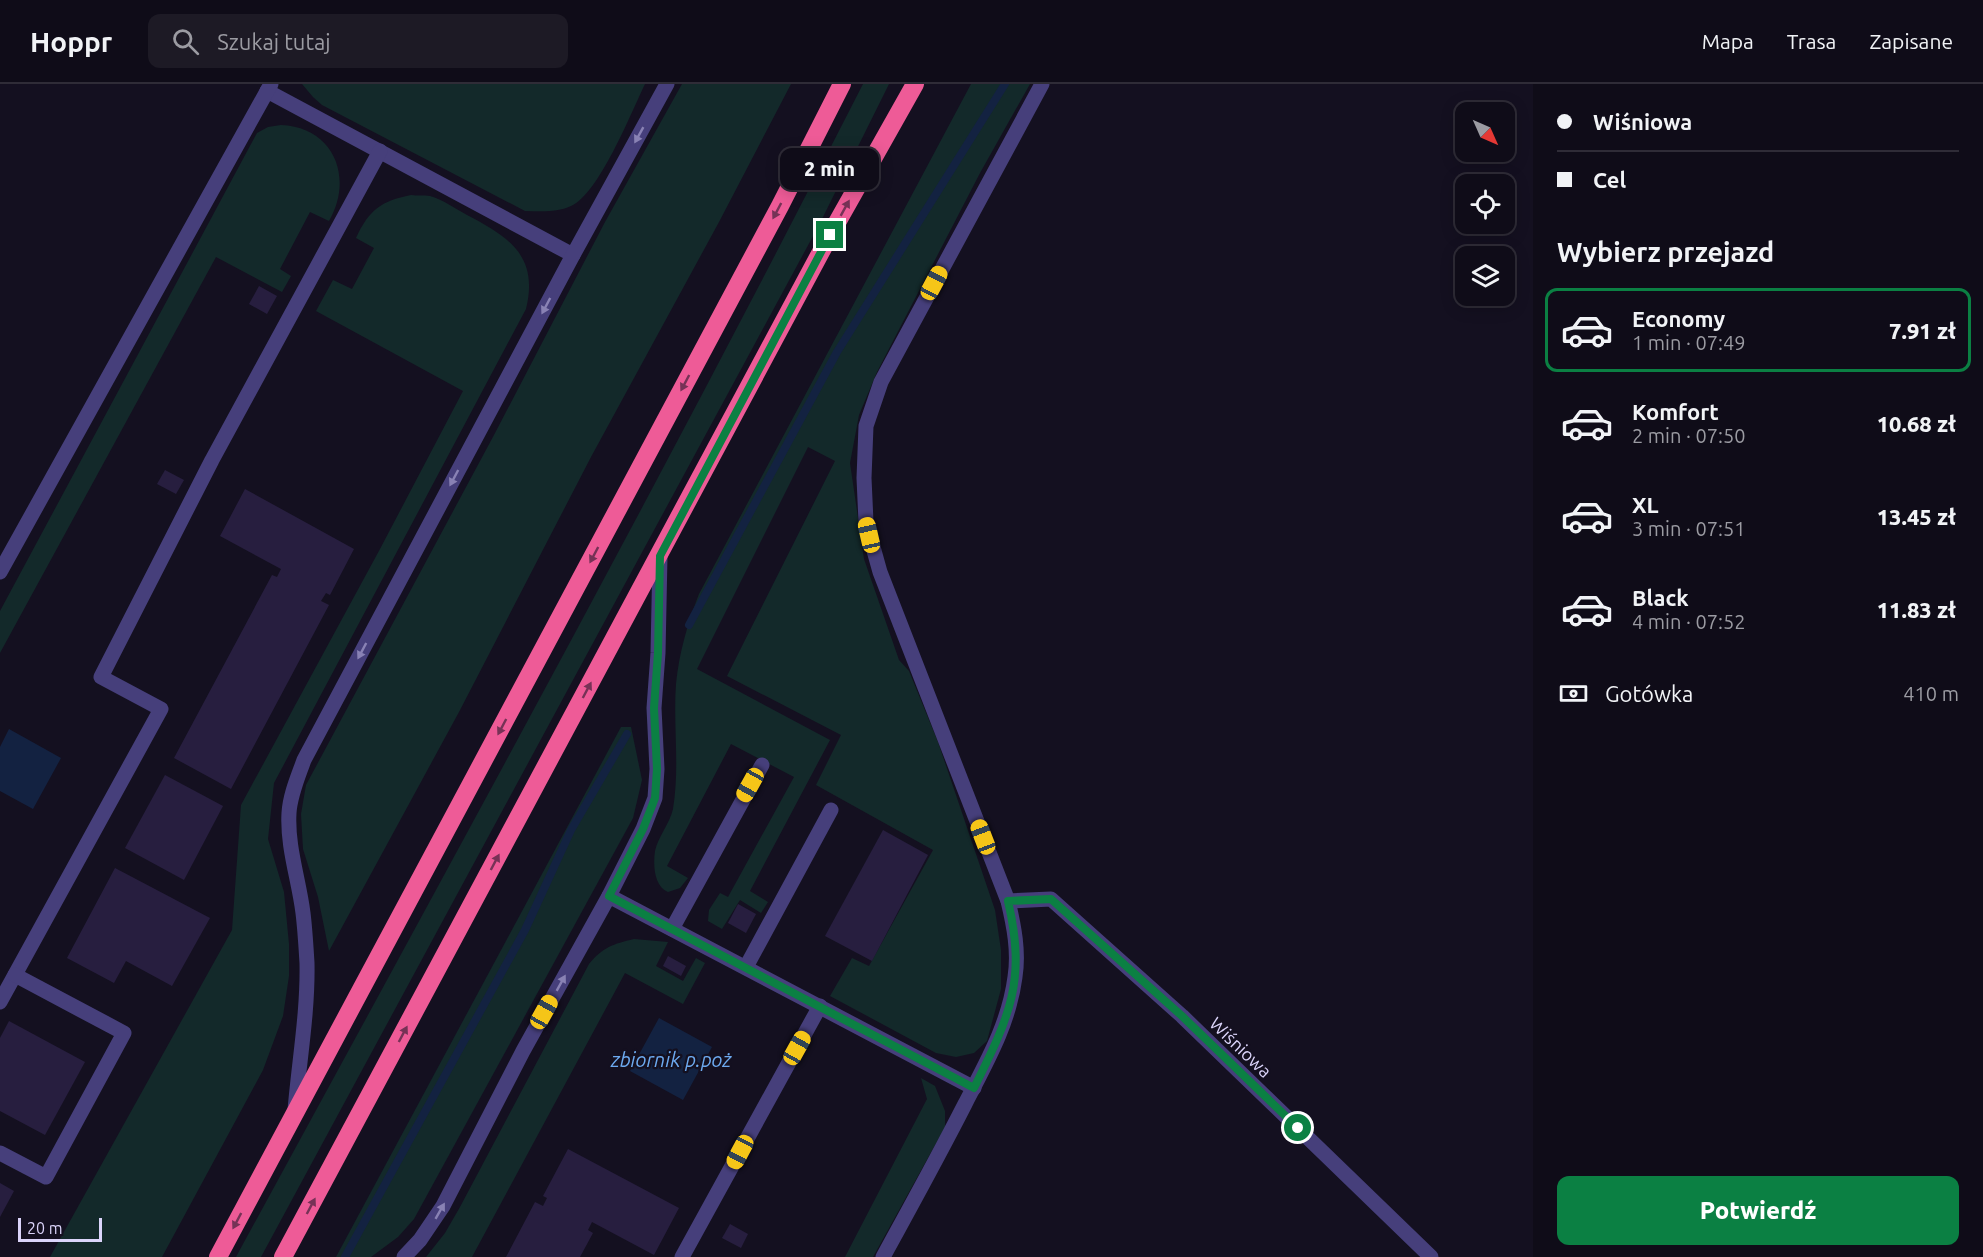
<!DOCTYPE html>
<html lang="pl">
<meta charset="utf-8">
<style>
body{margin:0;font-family:Ubuntu,sans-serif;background:#1d1a25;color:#f1f3f6;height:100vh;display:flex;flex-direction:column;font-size:22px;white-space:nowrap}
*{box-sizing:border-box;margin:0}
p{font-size:20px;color:#9b9ba2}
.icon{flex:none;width:33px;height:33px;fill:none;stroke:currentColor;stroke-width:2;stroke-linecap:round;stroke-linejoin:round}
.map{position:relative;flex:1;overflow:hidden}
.sheet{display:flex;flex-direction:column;background:#0f0c18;width:450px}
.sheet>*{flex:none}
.hud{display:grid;align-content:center;height:132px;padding:0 24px;background:#0f0c18}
.needle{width:39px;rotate:135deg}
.buttons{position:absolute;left:1455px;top:18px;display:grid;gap:12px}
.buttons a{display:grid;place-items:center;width:60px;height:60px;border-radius:12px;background:#0f0c18;box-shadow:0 3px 15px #0003,0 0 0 2px #2f2c37;font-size:30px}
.scale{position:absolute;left:18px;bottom:15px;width:84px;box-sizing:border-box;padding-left:6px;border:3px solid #dbd4fa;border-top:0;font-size:16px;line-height:21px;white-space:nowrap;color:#dbd4fa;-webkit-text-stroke:4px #141020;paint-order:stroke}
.end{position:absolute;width:27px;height:27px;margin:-14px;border:8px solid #0b8043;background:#fff;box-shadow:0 0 0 3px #fff}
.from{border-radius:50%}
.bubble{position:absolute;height:42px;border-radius:12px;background:#0f0c18;box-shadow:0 3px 15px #0003,0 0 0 2px #2f2c37;font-size:20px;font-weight:800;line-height:42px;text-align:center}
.car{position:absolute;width:18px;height:36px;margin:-18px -9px;border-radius:8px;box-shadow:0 0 4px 2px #0007;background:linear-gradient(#f5c518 24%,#345 0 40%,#f5c518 0 76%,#345 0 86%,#f5c518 0)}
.hud b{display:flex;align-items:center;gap:21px;height:57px;font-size:22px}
.hud b+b{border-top:2px solid #2f2c37}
.hud i{width:15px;height:15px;background:#f1f3f6}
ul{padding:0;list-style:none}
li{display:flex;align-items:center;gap:18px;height:84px;margin:0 12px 9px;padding:0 12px;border:3px solid transparent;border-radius:12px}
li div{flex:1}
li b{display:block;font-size:22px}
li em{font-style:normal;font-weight:800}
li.on{border-color:#0b8043}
li>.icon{width:54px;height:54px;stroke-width:1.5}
h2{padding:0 24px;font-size:27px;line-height:72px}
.pay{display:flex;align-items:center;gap:15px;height:66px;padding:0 24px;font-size:22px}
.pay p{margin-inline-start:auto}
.primary-button{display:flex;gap:12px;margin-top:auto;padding:12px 24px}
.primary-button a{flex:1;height:69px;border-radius:12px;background:#0b8043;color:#fff;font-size:24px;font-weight:800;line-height:69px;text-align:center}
header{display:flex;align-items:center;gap:36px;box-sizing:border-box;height:84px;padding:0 30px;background:#0f0c18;border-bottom:2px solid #2f2c37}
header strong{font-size:28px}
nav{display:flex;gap:33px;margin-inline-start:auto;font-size:21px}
.search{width:420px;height:54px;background:#1d1a25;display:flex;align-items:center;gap:15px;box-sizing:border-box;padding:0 21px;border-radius:12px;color:#9b9ba2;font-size:22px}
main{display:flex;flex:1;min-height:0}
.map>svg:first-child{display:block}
</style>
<header>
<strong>Hoppr</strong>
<div class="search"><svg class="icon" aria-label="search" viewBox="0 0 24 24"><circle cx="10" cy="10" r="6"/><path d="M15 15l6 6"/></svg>Szukaj tutaj</div>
<nav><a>Mapa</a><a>Trasa</a><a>Zapisane</a></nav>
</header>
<main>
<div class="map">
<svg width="1533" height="1173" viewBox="0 0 1533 1173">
<rect width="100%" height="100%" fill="#141020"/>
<!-- green -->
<g fill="#13292a">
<path d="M302,0H645C631,29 599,110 571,122C556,129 540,127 525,127L322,21L313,13Z"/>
<path d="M682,0H791L719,138L591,373L459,628L329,867L318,813L303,765L301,730L306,701L494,351L605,138Z"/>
<path d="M863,0H889L819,141L261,1173H236C448,784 662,395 863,0Z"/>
<path d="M971,0H1030L980,89L877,288L859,331L850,379L864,475L899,576L909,587L938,658L995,826L1001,866V905L987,957L974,969L956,973L936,969L830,912L852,874L869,882L933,766L816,701L841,651L727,592L835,377L808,363L697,585L830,656L750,807L768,818L761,829L740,816L722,845L708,837L709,826L720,809L728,813L794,693L731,660L667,782L688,794L680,804L668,808C654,802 653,781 655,767C658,753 670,739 673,725C680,683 673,641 676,600C679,569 688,538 699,510Z"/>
<path d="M281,41C334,43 354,94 329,137L310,128L280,185L291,192L282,208L216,173L0,569V527L257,49L268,43Z"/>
<path d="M411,111C417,112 424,111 430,112C442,115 456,125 467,131C509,153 539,172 526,225L274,699L268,755L284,808L289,860V892L283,932L263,986L162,1173H50L232,846L241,721L380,465L463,307L316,227L333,196L352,205L374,164L356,154C369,126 381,117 411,111Z"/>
<path d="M621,643H631L642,696L633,734L414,1135L398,1153L371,1173H336Z"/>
<path d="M634,855L668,858L656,882L683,897L696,874L705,879L683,920L625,889L472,1173H426L445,1149L460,1123L589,880C603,863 613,860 634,855Z"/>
<path d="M921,994L935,1002L945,1027V1043L873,1173H845L927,1015Z"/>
</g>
<!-- water -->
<g fill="#132241">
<path d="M9,645L61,674L33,725L0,707V663Z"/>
<path d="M659,934L712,963L683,1016L630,987Z"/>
</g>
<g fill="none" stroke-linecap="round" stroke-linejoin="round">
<!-- stream -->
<g stroke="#132241" stroke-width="8">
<path d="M689,541L837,268L1005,0"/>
<path d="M345,1173L525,846L571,746L627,650"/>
</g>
</g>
<!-- building -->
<g fill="#271e3f">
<path d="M259,202L277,212L267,230L249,220Z"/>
<path d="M165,386L184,396L176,410L157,400Z"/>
<path d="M245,405L354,465L330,511L326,509L321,517L329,521L231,705L174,674L272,491L277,493L281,485L220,452Z"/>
<path d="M165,691L223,722L184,796L125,764Z"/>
<path d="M883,746L928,771L872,877L825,852Z"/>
<path d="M115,784L210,834L172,902L126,877L114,899L67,874Z"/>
<path d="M738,820L756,830L746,849L728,839Z"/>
<path d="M668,872L686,882L681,892L663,882Z"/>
<path d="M9,937L85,978L45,1051L0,1027V954Z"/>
<path d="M568,1065L679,1124L654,1171L592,1138L588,1146L593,1149L580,1173H506L535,1118L543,1122L547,1114L543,1112Z"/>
<path d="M0,1099L14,1107L0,1133Z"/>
<path d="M730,1140L748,1150L741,1164L722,1154Z"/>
</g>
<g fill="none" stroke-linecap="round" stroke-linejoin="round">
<!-- minor -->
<g stroke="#463f7b" stroke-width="15">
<path d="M267,7L573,171"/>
<path d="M0,488L271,0"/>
<path d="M609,812L974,1004"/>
<path d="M1008,817L1051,815L1182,932L1431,1173"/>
<path d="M672,845L762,681"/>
<path d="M746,883L831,726"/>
<path d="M0,918L161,625L101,593L212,376L380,67"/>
<path d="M295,1026C299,978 308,928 307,879C306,863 305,845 303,829C299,796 287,763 289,729C290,711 298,693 304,676L573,171L667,0"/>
<path d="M0,1069L46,1093L124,949L15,891"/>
<path d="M404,1173L420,1156L443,1122L523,967L609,812L643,745L655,714L657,685L654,624L658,569L660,472"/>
<path d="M682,1173L820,922"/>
<path d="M883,1173C911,1122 939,1071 965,1020C986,979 1009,940 1015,893C1019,868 1014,842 1008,817L880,488L866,438L864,394L866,342L881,298L1042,0"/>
</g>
<!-- highway -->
<g stroke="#ee5b97" stroke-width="18">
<path d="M218,1173L780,122L842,0"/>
<path d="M283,1173L830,151L915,0"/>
</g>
</g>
<!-- one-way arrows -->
<defs><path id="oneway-solid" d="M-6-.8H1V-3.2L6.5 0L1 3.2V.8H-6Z" transform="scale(1.5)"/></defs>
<g fill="#8982b4">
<use href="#oneway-solid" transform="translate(639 51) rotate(119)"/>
<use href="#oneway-solid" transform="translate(546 222) rotate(118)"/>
<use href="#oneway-solid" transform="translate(454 394) rotate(118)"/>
<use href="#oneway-solid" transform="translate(362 567) rotate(118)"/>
<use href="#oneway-solid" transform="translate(561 899) rotate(-61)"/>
<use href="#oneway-solid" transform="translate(440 1127) rotate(-60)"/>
</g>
<g fill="#763256">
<use href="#oneway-solid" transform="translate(845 124) rotate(-61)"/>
<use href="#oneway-solid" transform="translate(777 127) rotate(118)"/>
<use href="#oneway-solid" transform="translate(685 299) rotate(118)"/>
<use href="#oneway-solid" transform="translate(594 471) rotate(118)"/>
<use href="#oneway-solid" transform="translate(587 606) rotate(-62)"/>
<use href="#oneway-solid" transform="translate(502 643) rotate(118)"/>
<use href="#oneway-solid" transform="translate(495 778) rotate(-62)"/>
<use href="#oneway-solid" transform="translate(403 950) rotate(-62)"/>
<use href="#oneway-solid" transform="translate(311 1122) rotate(-62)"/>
<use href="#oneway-solid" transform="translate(237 1137) rotate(118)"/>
</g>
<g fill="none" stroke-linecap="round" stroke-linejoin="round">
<!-- route -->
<path stroke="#0b8043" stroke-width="8" d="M830,151L660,472L658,569L654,624L657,685L655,714L643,745L609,812L974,1004C1009,933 1027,898 1008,817L1051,815L1182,932L1298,1044"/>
</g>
<g text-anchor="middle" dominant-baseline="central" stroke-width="4.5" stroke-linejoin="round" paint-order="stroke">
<!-- street labels -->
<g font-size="18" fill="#dbd4fa" stroke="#141020">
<text transform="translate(1241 963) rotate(44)">Wiśniowa</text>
</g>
<!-- water labels -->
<g font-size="20" font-style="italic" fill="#6daaf0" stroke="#141020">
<text x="671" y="975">zbiornik p.poż</text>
</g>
</g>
</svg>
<div class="buttons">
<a><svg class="needle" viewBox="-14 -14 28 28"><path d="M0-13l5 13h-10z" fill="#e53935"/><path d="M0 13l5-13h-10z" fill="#9b9ba2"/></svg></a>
<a><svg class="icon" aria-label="locate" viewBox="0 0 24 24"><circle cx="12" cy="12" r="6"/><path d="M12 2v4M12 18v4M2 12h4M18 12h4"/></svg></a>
<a><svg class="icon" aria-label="layers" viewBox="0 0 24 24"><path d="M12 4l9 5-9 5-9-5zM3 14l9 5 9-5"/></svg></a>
</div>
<div class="scale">20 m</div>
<i class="end from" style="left:1298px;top:1044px"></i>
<i class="end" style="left:830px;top:151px"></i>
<div class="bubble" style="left:780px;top:64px;width:99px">2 min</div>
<i class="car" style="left:934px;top:199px;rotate:28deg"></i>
<i class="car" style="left:869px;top:451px;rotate:347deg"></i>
<i class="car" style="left:750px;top:701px;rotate:209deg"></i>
<i class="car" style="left:983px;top:753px;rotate:339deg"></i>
<i class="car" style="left:544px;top:928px;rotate:29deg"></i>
<i class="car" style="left:797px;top:964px;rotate:29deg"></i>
<i class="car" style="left:740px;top:1068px;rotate:208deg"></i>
</div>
<section class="sheet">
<div class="hud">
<b><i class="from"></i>Wiśniowa</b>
<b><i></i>Cel</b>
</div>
<h2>Wybierz przejazd</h2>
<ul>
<li class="on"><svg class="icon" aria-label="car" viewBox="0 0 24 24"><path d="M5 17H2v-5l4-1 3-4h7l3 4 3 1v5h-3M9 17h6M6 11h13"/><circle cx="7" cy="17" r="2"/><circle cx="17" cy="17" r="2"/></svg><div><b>Economy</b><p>1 min · 07:49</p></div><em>7.91 zł</em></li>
<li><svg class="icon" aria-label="car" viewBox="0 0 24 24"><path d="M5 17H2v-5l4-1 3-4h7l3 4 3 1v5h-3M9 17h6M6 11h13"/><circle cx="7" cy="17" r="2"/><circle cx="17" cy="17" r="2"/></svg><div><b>Komfort</b><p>2 min · 07:50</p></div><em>10.68 zł</em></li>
<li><svg class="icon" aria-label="car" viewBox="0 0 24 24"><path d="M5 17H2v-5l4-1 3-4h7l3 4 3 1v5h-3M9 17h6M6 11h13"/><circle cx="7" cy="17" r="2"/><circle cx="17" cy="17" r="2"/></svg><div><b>XL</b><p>3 min · 07:51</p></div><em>13.45 zł</em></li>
<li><svg class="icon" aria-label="car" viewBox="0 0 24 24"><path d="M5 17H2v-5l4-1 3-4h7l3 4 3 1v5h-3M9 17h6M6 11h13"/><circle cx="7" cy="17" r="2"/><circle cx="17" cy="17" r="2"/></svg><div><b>Black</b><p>4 min · 07:52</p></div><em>11.83 zł</em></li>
</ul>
<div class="pay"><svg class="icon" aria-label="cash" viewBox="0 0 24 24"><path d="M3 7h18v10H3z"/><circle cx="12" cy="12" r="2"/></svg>Gotówka<p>410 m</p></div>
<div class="primary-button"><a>Potwierdź</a></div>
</section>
</main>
